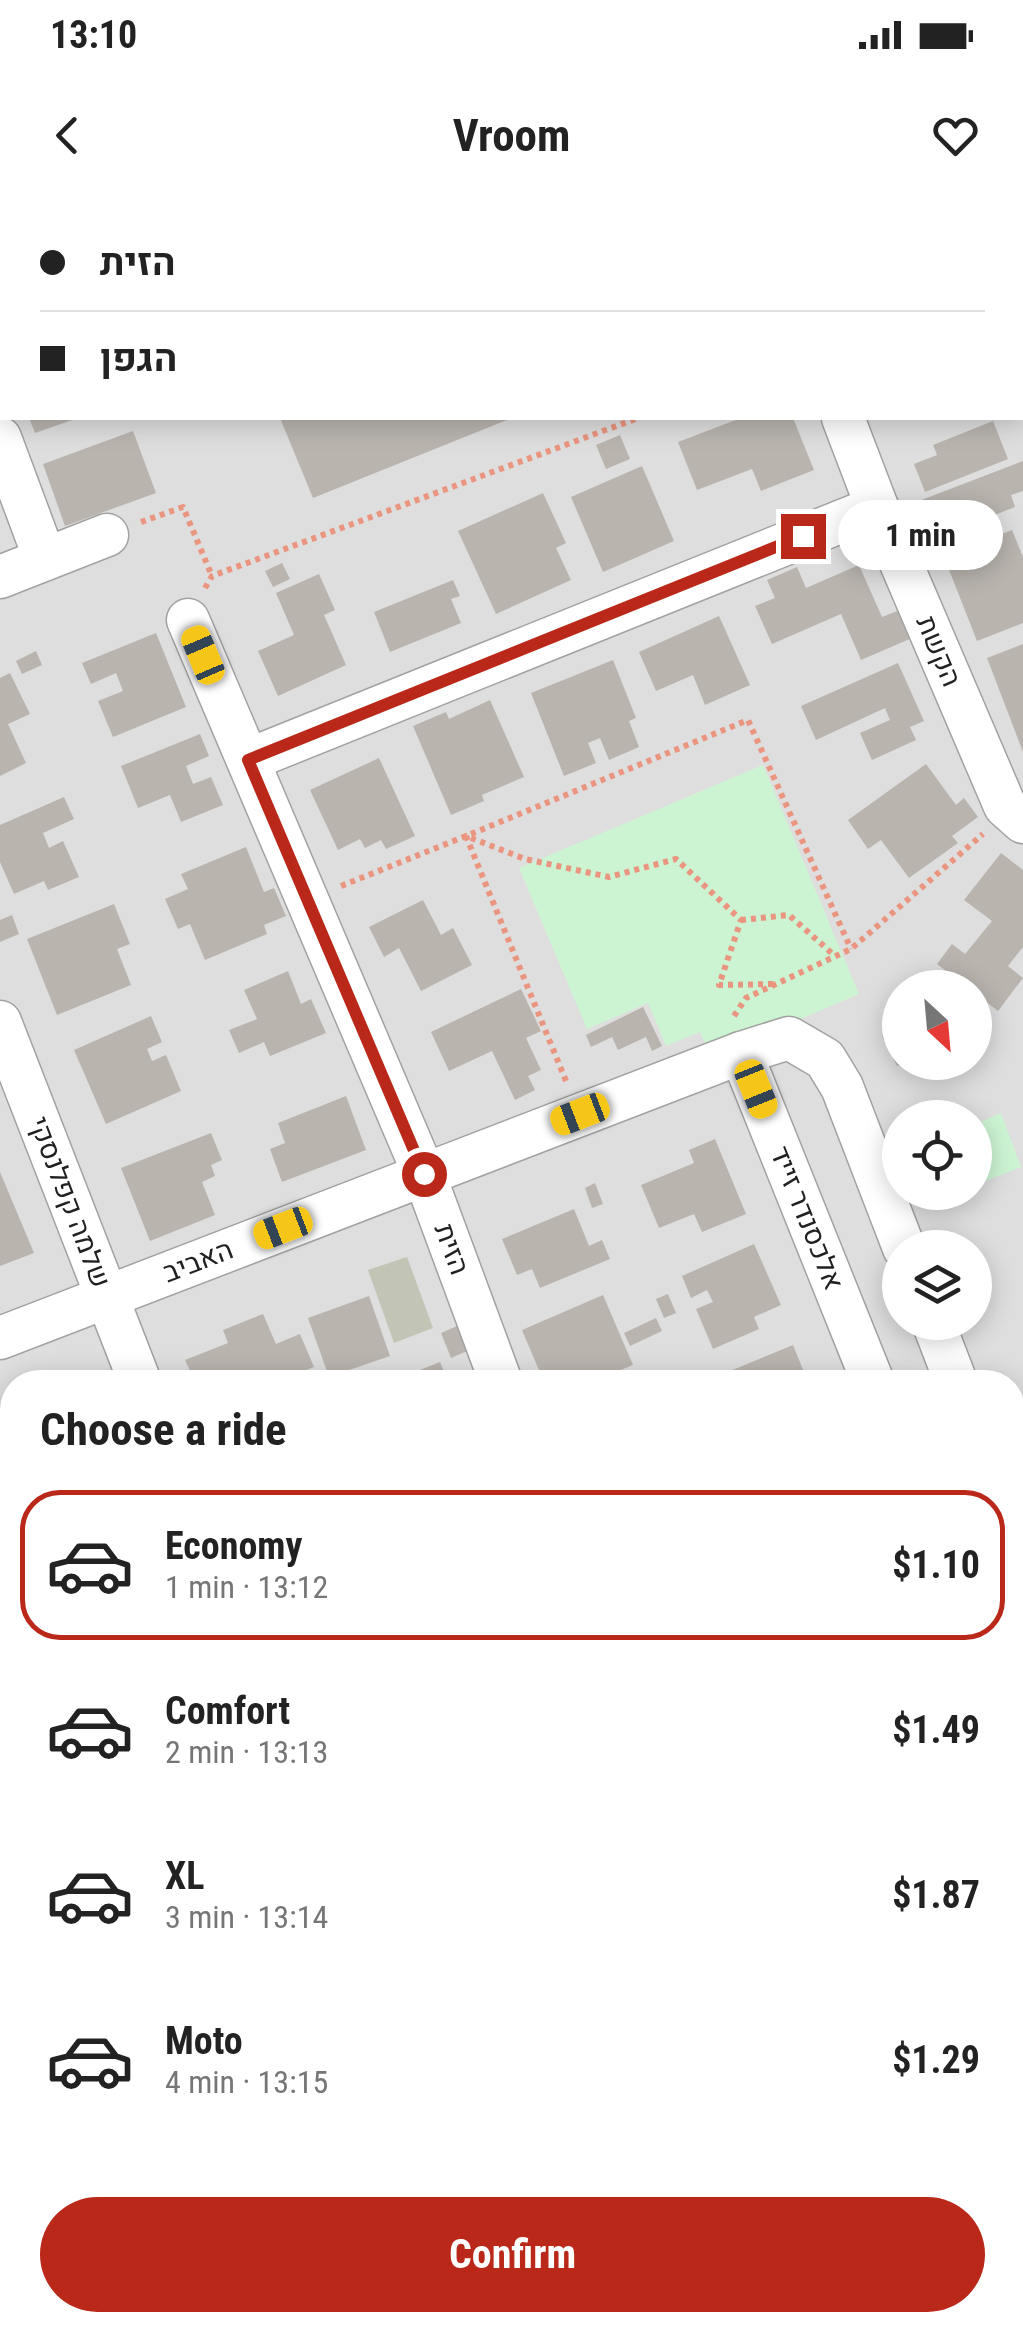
<!DOCTYPE html>
<meta charset="utf-8">
<style>
body{margin:0;font-family:"Roboto Condensed",Heebo,sans-serif;background:#f2f2f2;color:#222;height:100vh;display:flex;flex-direction:column;font-size:38px;white-space:nowrap}
*{box-sizing:border-box;margin:0}
p{font-size:32px;color:#767676}
.icon{flex:none;width:55px;height:55px;fill:none;stroke:currentColor;stroke-width:2;stroke-linecap:round;stroke-linejoin:round}
.map{position:relative;flex:1;overflow:hidden}
.sheet{position:absolute;left:0px;top:1170px;width:1025px;height:962px;display:flex;flex-direction:column;background:#fff;border-radius:40px 40px 0 0;box-shadow:0 5px 25px #0003}
.sheet>*{flex:none}
.hud{position:absolute;left:0px;top:0px;width:1025px;height:220px;box-shadow:0 5px 25px #0003;display:grid;align-content:center;height:220px;padding:0 40px;background:#fff}
.needle{width:65px;rotate:154deg}
.controls{position:absolute;left:882px;top:770px;display:grid;gap:20px}
.controls a{display:grid;place-items:center;width:110px;height:110px;border-radius:50%;background:#fff;box-shadow:0 5px 25px #0003;font-size:50px}
.end{position:absolute;width:45px;height:45px;margin:-22px;border:12px solid #b92818;background:#fff;box-shadow:0 0 0 5px #fff}
.from{border-radius:50%}
.bubble{position:absolute;height:70px;border-radius:35px;background:#fff;box-shadow:0 5px 25px #0003;font-size:32px;font-weight:700;line-height:70px;text-align:center}
.car{position:absolute;width:30px;height:60px;margin:-30px -15px;border-radius:12px;box-shadow:0 0 8px 2px #0007;background:linear-gradient(#f5c518 24%,#345 0 40%,#f5c518 0 76%,#345 0 86%,#f5c518 0)}
.hud b{display:flex;align-items:center;gap:35px;height:95px;font-size:38px}
.hud b+b{border-top:2px solid #e0e0e0}
.hud i{width:25px;height:25px;background:#222}
ul{padding:0;list-style:none}
li{display:flex;align-items:center;gap:30px;height:150px;margin:0 20px 15px;padding:0 20px;border:5px solid transparent;border-radius:40px}
li div{flex:1}
li b{display:block;font-size:38px}
li em{font-style:normal;font-weight:700}
li.selected{border-color:#b92818}
li>.icon{width:90px;height:90px;stroke-width:1.5}
h2{padding:0 40px;font-size:45px;line-height:120px}
.action{display:flex;gap:20px;margin-top:auto;padding:20px 40px}
.action a{flex:1;height:115px;border-radius:60px;background:#b92818;color:#fff;font-size:40px;font-weight:700;line-height:115px;text-align:center}
.status{display:flex;justify-content:space-between;align-items:center;height:70px;padding:0 50px;background:#fff;direction:ltr}
.status svg{height:28px;fill:currentColor}
header{display:flex;justify-content:space-between;align-items:center;height:130px;padding:0 40px;background:#fff;font-size:45px;font-weight:700}
.map>svg:first-child{display:block}
</style>
<div class="status"><b>13:10</b><svg viewBox="0 0 49 12"><path d="M0 12V9h3v3zM5 12V6h3v6zM10 12V3h3v9zM15 12V0h3v12zM26 1h20v11H26zM47 4h2v5h-2z"/></svg></div>
<header><svg class="icon" aria-label="back" viewBox="0 0 24 24"><path d="M15 5l-7 7 7 7"/></svg>Vroom<svg class="icon" aria-label="heart" viewBox="0 0 24 24"><path d="M12 20l-8-8c-3-5 5-10 8-4 3-6 11-1 8 4z"/></svg></header>
<div class="map">
<svg width="1023" height="2131" viewBox="0 0 1023 2131">
<rect width="100%" height="100%" fill="#f0eee8"/>
<!-- residential -->
<path fill="#dfdede" fill-rule="evenodd" d="M0,0H1023V2131H0ZM2,2H1022V218H2ZM900,788H975V862H900ZM900,918H975V992H900ZM900,1048H975V1122H900ZM12,1182H1012V2120H12Z"/>
<!-- construction -->
<path fill="#c2c4b5" d="M407,1057L433,1128L394,1143L368,1070Z"/>
<!-- park -->
<g fill="#ccf4d3">
<path d="M763,565L859,794L711,857L700,832L666,846L648,803L587,829L519,668Z"/>
<path d="M1001,913L1021,967L975,985V924Z"/>
</g>
<!-- building -->
<g fill="#b9b4ae">
<path d="M29,218H78L35,233Z"/>
<path d="M280,218H512L313,298Z"/>
<path d="M741,218H793L814,270L761,291L752,269L697,290L678,242Z"/>
<path d="M993,221L1008,259L925,292L914,264L937,255L933,245Z"/>
<path d="M133,231L156,293L65,326L43,264Z"/>
<path d="M620,235L630,259L606,269L596,245Z"/>
<path d="M1023,261V291L1011,295L1015,307L931,340L916,302Z"/>
<path d="M642,266L674,341L603,372L571,297Z"/>
<path d="M543,293L566,343L556,348L571,380L496,414L458,331Z"/>
<path d="M1012,330L1023,357V423L977,441L944,357Z"/>
<path d="M282,363L290,379L273,387L265,371Z"/>
<path d="M859,365L882,417L900,410L912,438L861,460L841,414L772,444L755,406L775,398L767,380L797,367L806,388Z"/>
<path d="M319,374L335,410L324,415L346,465L278,496L258,451L294,435L276,393Z"/>
<path d="M453,380L460,396L451,399L461,423L390,452L374,412Z"/>
<path d="M719,416L750,485L705,505L693,475L656,491L639,452Z"/>
<path d="M156,433L186,507L113,537L98,501L123,491L116,473L91,484L82,463Z"/>
<path d="M1023,444V552L987,458Z"/>
<path d="M36,451L42,465L22,474L16,461Z"/>
<path d="M613,460L636,518L629,521L639,547L609,560L600,538L588,543L596,563L564,576L531,493Z"/>
<path d="M898,463L924,521L910,527L916,540L872,560L860,533L890,520L885,508L816,540L801,506Z"/>
<path d="M10,473L30,514L8,524L26,563L0,576V478Z"/>
<path d="M490,500L524,577L482,595L484,601L451,615L413,526L446,512L449,519Z"/>
<path d="M200,534L209,556L186,566L193,584L211,577L223,605L181,622L170,595L138,608L121,566Z"/>
<path d="M379,558L415,636L386,649L381,640L365,648L360,639L338,650L310,590Z"/>
<path d="M926,564L956,605L964,598L978,617L952,636L958,643L909,678L881,640L868,649L848,620Z"/>
<path d="M64,597L74,619L43,633L49,648L63,641L79,677L48,690L44,681L14,694L0,662V625Z"/>
<path d="M246,647L264,692L274,688L286,716L264,725L267,734L205,760L190,724L178,729L165,699L188,689L181,674Z"/>
<path d="M1001,653L1023,670V747L1008,766L1023,778L998,811L975,793V788H968L937,764L952,744L965,754L992,721L964,700Z"/>
<path d="M423,700L441,735L453,728L472,765L421,791L399,748L384,757L369,727Z"/>
<path d="M114,704L130,744L117,749L131,785L57,815L27,739Z"/>
<path d="M12,715L19,734L0,742V720Z"/>
<path d="M288,771L301,804L311,799L326,833L270,856L264,842L239,853L229,830L257,819L244,790Z"/>
<path d="M521,789L541,831L526,838L541,870L528,876L535,890L515,900L492,851L449,871L431,832Z"/>
<path d="M643,807L662,846L652,851L646,837L618,850L612,837L591,847L586,835Z"/>
<path d="M151,816L162,842L147,849L152,861L166,855L181,891L106,924L74,850Z"/>
<path d="M900,828V865L897,866L882,836Z"/>
<path d="M346,896L366,950L282,982L270,949L285,943L278,923Z"/>
<path d="M211,933L222,960L211,965L215,976L202,982L215,1015L150,1041L121,968Z"/>
<path d="M715,939L746,1014L702,1032L694,1014L659,1028L641,985L694,963L689,950Z"/>
<path d="M0,972L34,1053L0,1066Z"/>
<path d="M595,983L603,1004L592,1008L585,988Z"/>
<path d="M574,1009L589,1046L602,1040L610,1059L540,1088L532,1069L517,1075L502,1039Z"/>
<path d="M754,1044L781,1105L754,1117L759,1129L713,1149L696,1109L713,1102L707,1090L691,1098L682,1076Z"/>
<path d="M668,1094L676,1113L664,1118L656,1099Z"/>
<path d="M603,1095L633,1165L591,1182H544L522,1130Z"/>
<path d="M369,1096L390,1156L329,1177L308,1118Z"/>
<path d="M263,1114L276,1144L300,1134L314,1167L275,1182H195L185,1160L228,1143L223,1130Z"/>
<path d="M656,1118L662,1131L630,1146L624,1133Z"/>
<path d="M457,1126L467,1151L451,1158L441,1133Z"/>
<path d="M793,1145L808,1182H721L718,1176Z"/>
<path d="M440,1162L448,1182H390Z"/>
<path d="M12,1250V1287L9,1289L0,1254Z"/>
<path d="M0,1335L12,1366V1399L0,1404Z"/>
<path d="M4,1433L12,1453V1502L0,1507V1435Z"/>
<path d="M12,1540V1624L0,1629V1545Z"/>
<path d="M12,1645V1693L0,1661V1650Z"/>
<path d="M1023,1676V1756L1012,1760V1680Z"/>
<path d="M12,2047V2117L0,2123V2052Z"/>
<path d="M211,2120H248L253,2131H186Z"/>
<path d="M293,2120H320L325,2131H298Z"/>
<path d="M348,2120H433L405,2131H353Z"/>
<path d="M584,2120H637L625,2125L627,2131H573L571,2126Z"/>
</g>
<g fill="none" stroke-linecap="round" stroke-linejoin="round">
<defs>
<g id="minor">
<path d="M39,0L40,2"/>
<path d="M866,0L867,2"/>
<path d="M116,2L122,0"/>
<path d="M923,2L930,0"/>
<path d="M0,48L2,47"/>
<path d="M843,218L877,307L1005,606L1023,622"/>
<path d="M0,238L45,359"/>
<path d="M0,377L107,335"/>
<path d="M188,420L424,974L501,1182"/>
<path d="M248,560L877,307"/>
<path d="M0,822L140,1182"/>
<path d="M741,853L873,1182"/>
<path d="M933,1122L956,1182"/>
<path d="M0,1138L741,853L789,838L825,859L842,887L904,1048"/>
<path d="M1012,1329L1023,1356"/>
<path d="M1012,1534L1023,1560"/>
<path d="M1012,1636L1023,1631"/>
<path d="M0,1847L12,1880"/>
<path d="M0,1997L12,1992"/>
<path d="M1012,2037L1023,2033"/>
<path d="M104,2120L108,2131"/>
<path d="M499,2120L503,2131"/>
<path d="M768,2131L797,2120"/>
</g>
</defs>
<!-- minor casing -->
<use href="#minor" stroke="#a2a2a2" stroke-width="45"/>
<!-- path -->
<g stroke="#ea957f" stroke-width="6" stroke-dasharray="5 5" stroke-linecap="butt">
<path d="M141,322L183,307L212,376"/>
<path d="M205,388L212,376L638,218"/>
<path d="M341,686L466,636L525,659L609,677L676,659L741,720L719,785L774,784"/>
<path d="M741,720L789,715L835,756"/>
<path d="M734,816L746,798L851,749L983,634"/>
<path d="M566,881L466,636L748,520L851,749"/>
</g>
<!-- minor -->
<use href="#minor" stroke="#fff" stroke-width="42"/>
</g>
<g fill="none" stroke-linecap="round" stroke-linejoin="round">
<!-- route -->
<path stroke="#b92818" stroke-width="12" d="M424,974L248,560L803,336"/>
</g>
<g text-anchor="middle" dominant-baseline="central" stroke-width="10" stroke-linejoin="round" paint-order="stroke">
<!-- street labels -->
<g font-size="28" fill="#212121" stroke="#fff">
<text transform="translate(939 451) rotate(67)">הקשת</text>
<text transform="translate(70 1002) rotate(69)">שלמה קפלנסקי</text>
<text transform="translate(807 1018) rotate(68)">אלכסנדר זייד</text>
<text transform="translate(452 1049) rotate(70)">הזית</text>
<text transform="translate(198 1061) rotate(-21)">האביב</text>
</g>
</g>
</svg>
<div class="controls">
<a><svg class="needle" viewBox="-14 -14 28 28"><path d="M0-13l5 13h-10z" fill="#e53935"/><path d="M0 13l5-13h-10z" fill="#767676"/></svg></a>
<a><svg class="icon" aria-label="locate" viewBox="0 0 24 24"><circle cx="12" cy="12" r="6"/><path d="M12 2v4M12 18v4M2 12h4M18 12h4"/></svg></a>
<a><svg class="icon" aria-label="layers" viewBox="0 0 24 24"><path d="M12 4l9 5-9 5-9-5zM3 14l9 5 9-5"/></svg></a>
</div>
<i class="end from" style="left:424px;top:974px"></i>
<i class="end" style="left:803px;top:336px"></i>
<div class="bubble" style="left:838px;top:300px;width:165px">1 min</div>
<i class="car" style="left:203px;top:455px;rotate:337deg"></i>
<i class="car" style="left:756px;top:889px;rotate:158deg"></i>
<i class="car" style="left:580px;top:914px;rotate:249deg"></i>
<i class="car" style="left:283px;top:1028px;rotate:249deg"></i>
<div class="hud">
<b><i class="from"></i>הזית</b>
<b><i></i>הגפן</b>
</div>
<section class="sheet">
<h2>Choose a ride</h2>
<ul>
<li class="selected"><svg class="icon" aria-label="car" viewBox="0 0 24 24"><path d="M5 17H2v-5l4-1 3-4h7l3 4 3 1v5h-3M9 17h6M6 11h13"/><circle cx="7" cy="17" r="2"/><circle cx="17" cy="17" r="2"/></svg><div><b>Economy</b><p>1 min · 13:12</p></div><em>$1.10</em></li>
<li><svg class="icon" aria-label="car" viewBox="0 0 24 24"><path d="M5 17H2v-5l4-1 3-4h7l3 4 3 1v5h-3M9 17h6M6 11h13"/><circle cx="7" cy="17" r="2"/><circle cx="17" cy="17" r="2"/></svg><div><b>Comfort</b><p>2 min · 13:13</p></div><em>$1.49</em></li>
<li><svg class="icon" aria-label="car" viewBox="0 0 24 24"><path d="M5 17H2v-5l4-1 3-4h7l3 4 3 1v5h-3M9 17h6M6 11h13"/><circle cx="7" cy="17" r="2"/><circle cx="17" cy="17" r="2"/></svg><div><b>XL</b><p>3 min · 13:14</p></div><em>$1.87</em></li>
<li><svg class="icon" aria-label="car" viewBox="0 0 24 24"><path d="M5 17H2v-5l4-1 3-4h7l3 4 3 1v5h-3M9 17h6M6 11h13"/><circle cx="7" cy="17" r="2"/><circle cx="17" cy="17" r="2"/></svg><div><b>Moto</b><p>4 min · 13:15</p></div><em>$1.29</em></li>
</ul>
<div class="action"><a>Confirm</a></div>
</section>
</div>
